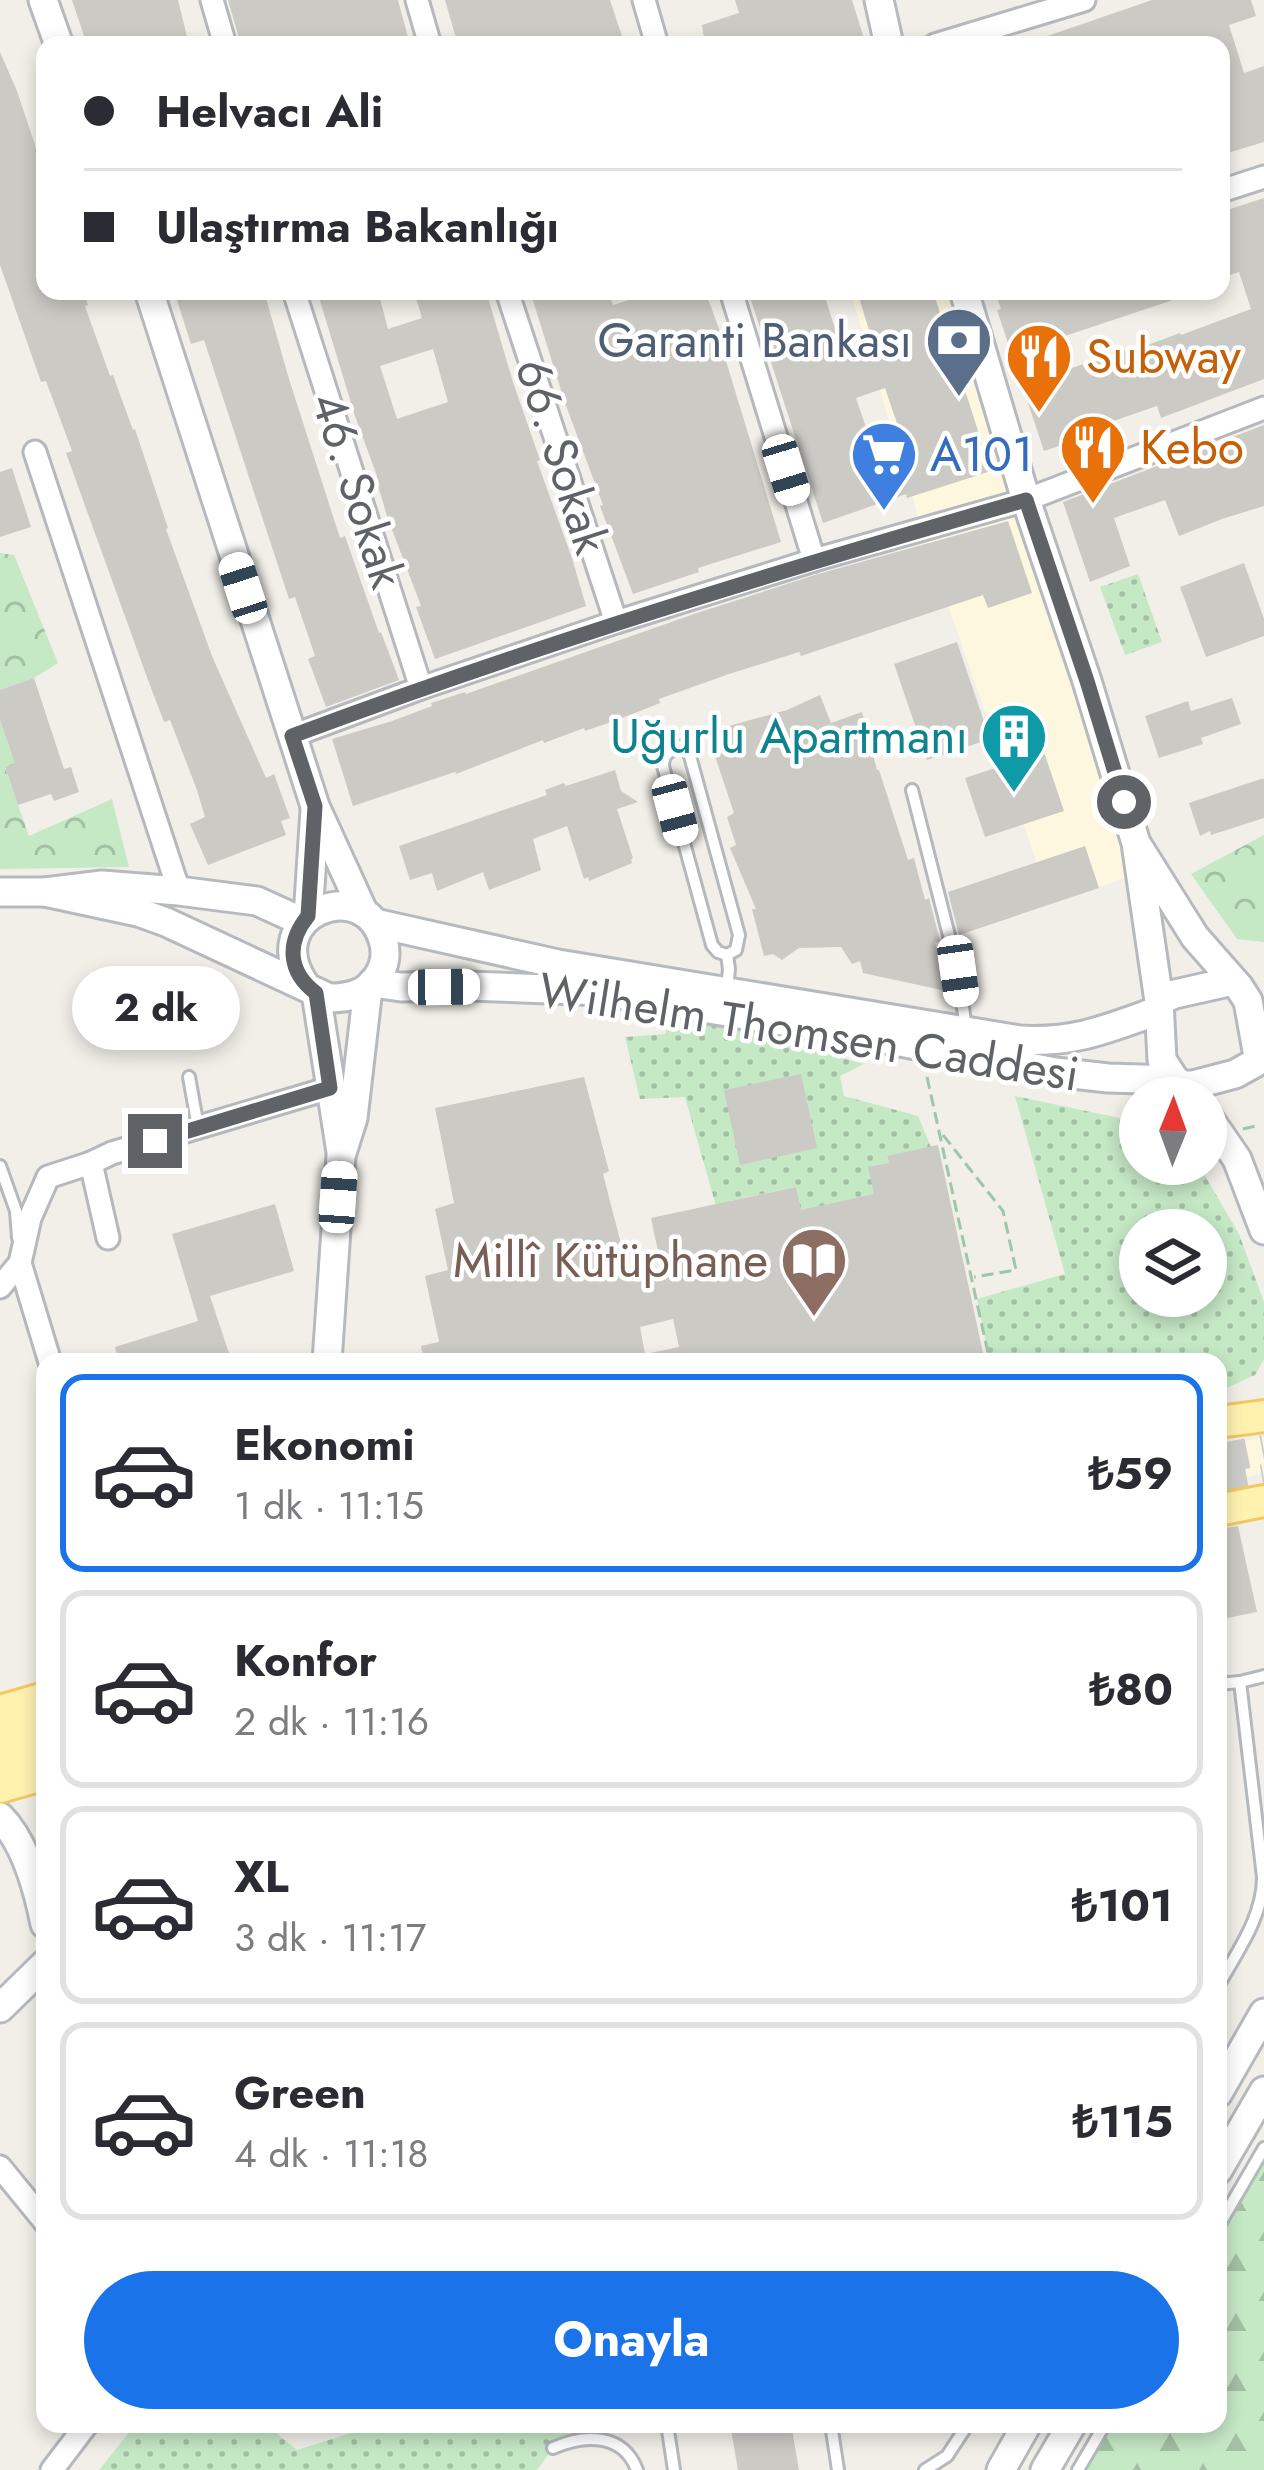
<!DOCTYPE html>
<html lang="tr">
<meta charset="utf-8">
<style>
body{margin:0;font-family:Jost,sans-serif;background:#f2f2f3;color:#2b2b33;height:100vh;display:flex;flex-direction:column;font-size:45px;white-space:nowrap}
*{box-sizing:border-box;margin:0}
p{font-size:39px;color:#7c7c81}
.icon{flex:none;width:66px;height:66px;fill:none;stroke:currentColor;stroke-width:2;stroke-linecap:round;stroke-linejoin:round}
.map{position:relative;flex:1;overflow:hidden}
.side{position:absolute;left:36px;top:1353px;width:1191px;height:1080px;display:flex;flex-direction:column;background:#fff;border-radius:24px;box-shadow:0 6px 18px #0003}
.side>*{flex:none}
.hud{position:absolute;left:36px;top:36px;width:1194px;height:264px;border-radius:24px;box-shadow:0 6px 18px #0003;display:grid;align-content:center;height:264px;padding:0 48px;background:#fff}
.needle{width:78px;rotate:1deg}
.buttons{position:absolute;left:1119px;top:1077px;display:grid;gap:24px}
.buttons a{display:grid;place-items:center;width:108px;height:108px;border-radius:50%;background:#fff;box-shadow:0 6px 18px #0003;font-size:60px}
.end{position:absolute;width:54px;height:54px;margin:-27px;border:15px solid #5f6368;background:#fff;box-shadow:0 0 0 6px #fff}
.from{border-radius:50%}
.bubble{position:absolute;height:84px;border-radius:42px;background:#fff;box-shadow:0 6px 18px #0003;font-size:39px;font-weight:700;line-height:84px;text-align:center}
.car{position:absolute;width:36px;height:72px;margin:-36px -18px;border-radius:15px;box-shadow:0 0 9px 3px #0007;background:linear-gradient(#fff 24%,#345 0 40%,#fff 0 76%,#345 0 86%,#fff 0)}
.hud b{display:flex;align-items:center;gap:42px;height:114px;font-size:45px}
.hud b+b{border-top:3px solid #e1e1e2}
.hud i{width:30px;height:30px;background:#2b2b33}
ul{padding:21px 0 0;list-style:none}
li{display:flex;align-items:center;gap:36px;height:198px;margin:0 24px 18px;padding:0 24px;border:6px solid #e1e1e2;border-radius:24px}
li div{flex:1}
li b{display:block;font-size:45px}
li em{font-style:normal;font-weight:700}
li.on{border-color:#1a73e8}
li>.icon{width:108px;height:108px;stroke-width:1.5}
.primary-button{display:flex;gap:24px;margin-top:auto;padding:24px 48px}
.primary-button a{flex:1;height:138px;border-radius:72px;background:#1a73e8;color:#fff;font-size:48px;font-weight:700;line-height:138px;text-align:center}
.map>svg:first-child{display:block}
</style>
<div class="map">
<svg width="1264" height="2470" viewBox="0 0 1264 2470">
<defs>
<pattern id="grass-dots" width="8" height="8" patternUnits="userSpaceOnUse" patternTransform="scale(3)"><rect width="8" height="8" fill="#c5e8c5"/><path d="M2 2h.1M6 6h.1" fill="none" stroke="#a3c0a4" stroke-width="1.8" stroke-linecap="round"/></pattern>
<pattern id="forest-firs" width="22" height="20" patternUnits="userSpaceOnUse" patternTransform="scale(3)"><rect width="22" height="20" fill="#c5e8c5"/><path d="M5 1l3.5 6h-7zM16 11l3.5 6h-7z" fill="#a3c0a4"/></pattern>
<pattern id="park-crowns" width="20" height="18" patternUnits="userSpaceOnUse" patternTransform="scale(3)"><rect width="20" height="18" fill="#c5e8c5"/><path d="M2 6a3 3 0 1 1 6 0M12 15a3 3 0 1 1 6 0" fill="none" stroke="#a3c0a4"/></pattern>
</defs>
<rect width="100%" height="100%" fill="#f1efe8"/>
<!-- commercial -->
<g fill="#fef7e0">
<path d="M850,291H963L1038,564L1131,876L1051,904L922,529Z"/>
<path d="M1264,1437V1473L1218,1483V1447Z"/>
</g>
<!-- grass -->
<g fill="url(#grass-dots)" fill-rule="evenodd">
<path d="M1138,574L1162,642L1125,655L1100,587Z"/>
<path d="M671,1011L864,1064L840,1076L844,1096L918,1116L931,1147L887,1157L889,1163L877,1208L855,1212L852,1199L825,1205L806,1232L795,1187L729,1201L722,1227L685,1097L640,1099L625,1037L665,1034Z"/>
<path d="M1015,1096L1134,1121L1140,1125V1164H1194L1201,1169L1239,1234L1264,1302V1359L1255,1375L1218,1392V1362H990L977,1299L1065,1274ZM1140,1230H1206V1296H1140Z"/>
<path d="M136,2424H265L297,2450L380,2424H596L598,2439L553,2448L537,2470H99Z"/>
</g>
<!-- forest -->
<path fill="url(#forest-firs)" d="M1264,2148V2470H1078L1105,2424H1218V2227Z"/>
<!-- park -->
<g fill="url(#park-crowns)">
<path d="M0,553L14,555L58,663L34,678L0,690Z"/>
<path d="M0,720L15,764L5,768L29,836L112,799L129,867L0,869Z"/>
<path d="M1264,835V942L1237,939L1191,874Z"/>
</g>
<!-- building -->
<g fill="#cccac5" fill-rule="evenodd">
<path d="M72,0H178L189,45H87Z"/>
<path d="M228,0H398L410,45H241Z"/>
<path d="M445,0H610L624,42L613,45H458Z"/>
<path d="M735,0H852L866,45H705L702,25L739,13Z"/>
<path d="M1152,0H1251L1256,16L1229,25L1244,73L1264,66V142L1221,155V45H1030V42Z"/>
<path d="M0,52L17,91L45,175V291H83L88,305L85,306L110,376L113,375L133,430L135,429L168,528L166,529L212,656L266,778L274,774L290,818L281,821L286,835L208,865L190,824L205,817L197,790L170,720L164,722L148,680L66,453L72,451L46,381L41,382L0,265Z"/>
<path d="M1264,198V379L1161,418L1157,406L1087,430L1089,436L1044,451L997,310L1001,309L995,291H1190L1191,294L1059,338L1069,369L1125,350L1126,353L1180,333L1181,335L1251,309L1239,272L1221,278V212Z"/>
<path d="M174,291H264L289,379L340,538L345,536L379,633L381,632L399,680L326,707L308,659L315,656L295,597L289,599L204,340L191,344Z"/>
<path d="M317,291H378L388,329L422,318L414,291H486L513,382L540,460L537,461L572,558L586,606L435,659L416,607L421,606L388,519L375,476H377L355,416ZM433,349L448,402L397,419L380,366Z"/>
<path d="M530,291H608L613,305L658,291H705L727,350L723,351L781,542L698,568L699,572L633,594L600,506L603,505L565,403Z"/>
<path d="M748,291H823L842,350L872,340L857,291H933L991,471L907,498L906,494L823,523ZM885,388L905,447L876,457L856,398Z"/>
<path d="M1264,425V506L1222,519L1179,536L1165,500L1114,518L1130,566L1090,582L1063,502Z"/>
<path d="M12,468L31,527L0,537V472Z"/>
<path d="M1008,521L1032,593L988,608L983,595L801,656L799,652L729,674L659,699L660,703L617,720L585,731L584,728L544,743L543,740L456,774L455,772L353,806L332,739L392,721L432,706L431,703L465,692L466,694L697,613L818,574Z"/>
<path d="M1244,563L1264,619V636L1206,657L1180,587Z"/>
<path d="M957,642L990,739L927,760L894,664Z"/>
<path d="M34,678L64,769L71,767L79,792L54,801L51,794L18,805L5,767L15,764L0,720V690Z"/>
<path d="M820,695L831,723L862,712L877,770H879L908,860L914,858L925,900L929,898L940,941L935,943L951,992L863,973L860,961L852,964L841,947L799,948L782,960L773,954L764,956L752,909H756L730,848L736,845L727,817L734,813L707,732L787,710Z"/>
<path d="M1232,698L1241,724L1201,738L1203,744L1159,758L1145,716L1188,701L1191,711Z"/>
<path d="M1044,752L1064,811L985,837L965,778Z"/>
<path d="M615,770L621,791L638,802L617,809L633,858L631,860L632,863L589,881L588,877L584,879L567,826L533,839L541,870L489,890L483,872L437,891L432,873L410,880L399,846L547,795L545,790L564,783L566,786Z"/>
<path d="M1261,779H1264V818L1211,835L1210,831L1200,836L1189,803Z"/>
<path d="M1085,846L1099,888L959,935L948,892Z"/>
<path d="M801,1074L817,1148L740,1165L724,1090Z"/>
<path d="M584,1077L609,1171L603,1174L629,1275L662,1270L651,1218L796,1187L801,1210L874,1194L868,1167L889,1163L887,1156L938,1145L985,1362H424L421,1346L439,1342L425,1276L448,1270L435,1209L454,1203L435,1108ZM673,1319L679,1347L645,1354L640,1327Z"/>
<path d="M275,1204L294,1271L210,1296L232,1362H119L115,1347L198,1321L172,1234Z"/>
<path d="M1238,1526L1257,1612L1218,1620V1529Z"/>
<path d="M730,2424H791L799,2470H738Z"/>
</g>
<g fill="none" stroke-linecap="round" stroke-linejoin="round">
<!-- primary-tunnel -->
<g stroke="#ccccc8" stroke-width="30" stroke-dasharray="30 15" stroke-linecap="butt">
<path d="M1218,1459L1264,1450"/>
<path d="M1218,1487L1264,1479"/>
</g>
<defs>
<g id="service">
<path d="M912,790L958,971L966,1029"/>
<path d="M727,955L736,950L739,935L690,756L688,750L681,746C670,751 663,753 663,766L712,945L718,952L727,955L729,969L727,989"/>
<path d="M189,1077L198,1127"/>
<path d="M0,1166L16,1211L18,1238"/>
<path d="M1218,1684L1240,1682"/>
<path d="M1218,1986C1237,1952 1263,1917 1263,1877L1240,1682L1264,1676"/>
<path d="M1218,2227L1264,2148"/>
<path d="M667,2424L674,2470"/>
<path d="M831,2424L838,2470"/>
<path d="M553,2448C585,2434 623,2433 637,2470"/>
<path d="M925,2470L947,2456L968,2424"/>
<path d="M1078,2470L1105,2424"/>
</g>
<g id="minor">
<path d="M212,0L225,45"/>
<path d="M417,0L430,45"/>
<path d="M644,0L657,45"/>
<path d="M935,45L1084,0"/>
<path d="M1221,191L1264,177"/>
<path d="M294,291L421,688"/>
<path d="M507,291L616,622"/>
<path d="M731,291L814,560"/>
<path d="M35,452L179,891"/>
<path d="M292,736L421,688L616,622L814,560L1026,500L1264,408"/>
<path d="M91,1163L108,1238"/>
<path d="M20,1263L50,1362"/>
<path d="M0,1287L20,1263L30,1218L48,1177L91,1163L112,1153L330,1088"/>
<path d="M0,2167L45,2222"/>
<path d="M52,2470L87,2424"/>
</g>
<g id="secondary">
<path d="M43,0L59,45"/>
<path d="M879,0L889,45"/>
<path d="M149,291L315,806L364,913"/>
<path d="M964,291L1026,500L1087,681L1136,843L1159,1001L1162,1060L1175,1080L1183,1085H1193L1235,1074L1255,1063L1258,1056L1248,1001L1239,987L1195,937L1136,843"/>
<path d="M0,892H45L102,885L179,891L257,901L303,922"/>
<path d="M45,892L138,912L166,922L329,998C349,998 367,994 378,976C385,966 387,952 383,940C363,872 257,916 305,985"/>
<path d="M308,917L315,810"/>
<path d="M375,923L558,964L1020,1040C1075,1043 1107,1029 1157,1011"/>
<path d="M372,983L401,987L470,986L601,991L859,1034L1055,1072L1108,1078L1175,1080"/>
<path d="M316,993L341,1152"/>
<path d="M1159,1001L1175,994L1233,981"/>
<path d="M1206,1114L1237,1159L1264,1230"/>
<path d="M327,1362L341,1156L353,1118L368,988"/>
<path d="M0,1817C25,1842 38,1889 45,1924"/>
<path d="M0,2008L45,1964"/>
<path d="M1218,2093L1264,2013"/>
<path d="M1218,2170L1264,2091"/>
<path d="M1001,2470L1027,2424"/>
<path d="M1045,2470L1072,2424"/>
</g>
<g id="primary">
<path d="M1218,1422L1264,1416"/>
<path d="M1218,1510L1264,1501"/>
<path d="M0,1711L45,1698"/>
<path d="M0,1734L45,1722"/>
<path d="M0,1765L45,1751"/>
<path d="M0,1787L45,1774"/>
</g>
</defs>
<!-- service casing -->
<use href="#service" stroke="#b5b8bc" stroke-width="16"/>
<!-- minor casing -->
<use href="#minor" stroke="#b5b8bc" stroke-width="27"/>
<!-- secondary casing -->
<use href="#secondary" stroke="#b6babf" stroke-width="33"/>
<!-- primary casing -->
<use href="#primary" stroke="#f2c960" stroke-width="36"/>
<!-- path -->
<g stroke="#9cc7a9" stroke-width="3" stroke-dasharray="12 6" stroke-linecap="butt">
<path d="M927,1077L990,1362"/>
<path d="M1243,1129L1256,1126"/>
<path d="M943,1135L1003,1211L1016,1270L974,1277"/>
<path d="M1218,1448L1223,1482"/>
</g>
<!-- service -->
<use href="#service" stroke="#fff" stroke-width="10"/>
<!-- minor -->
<use href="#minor" stroke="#fff" stroke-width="21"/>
<!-- secondary -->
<use href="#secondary" stroke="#fff" stroke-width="27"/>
<!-- primary -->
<use href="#primary" stroke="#fff2af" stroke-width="30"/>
</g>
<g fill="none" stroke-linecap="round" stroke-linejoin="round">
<!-- route -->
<path stroke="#5f6368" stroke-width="15" d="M155,1141L330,1088L316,993C288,972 286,943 308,916L315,806L292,736C533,646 778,571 1026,500L1087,681L1124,802"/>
</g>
<!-- icons -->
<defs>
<symbol id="bank-pin" viewBox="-11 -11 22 30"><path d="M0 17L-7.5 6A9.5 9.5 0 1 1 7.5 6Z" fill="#5c6f8a" stroke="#fff"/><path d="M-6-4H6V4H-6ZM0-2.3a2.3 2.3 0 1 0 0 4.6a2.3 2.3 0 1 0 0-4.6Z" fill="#fff"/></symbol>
<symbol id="restaurant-pin" viewBox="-11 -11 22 30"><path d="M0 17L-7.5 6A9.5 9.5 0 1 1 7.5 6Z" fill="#e8710a" stroke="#fff"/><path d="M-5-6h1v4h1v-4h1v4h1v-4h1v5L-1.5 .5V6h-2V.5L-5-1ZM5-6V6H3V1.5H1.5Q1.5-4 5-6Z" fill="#fff"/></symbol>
<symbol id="supermarket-pin" viewBox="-11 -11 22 30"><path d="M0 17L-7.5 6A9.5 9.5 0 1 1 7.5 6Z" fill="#3f7fe0" stroke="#fff"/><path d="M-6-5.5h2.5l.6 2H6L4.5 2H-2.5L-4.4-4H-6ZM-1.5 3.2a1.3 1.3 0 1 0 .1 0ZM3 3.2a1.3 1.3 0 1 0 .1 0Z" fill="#fff"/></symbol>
<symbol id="building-pin" viewBox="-11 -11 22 30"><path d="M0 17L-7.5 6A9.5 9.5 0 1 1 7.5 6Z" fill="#0f9aa8" stroke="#fff"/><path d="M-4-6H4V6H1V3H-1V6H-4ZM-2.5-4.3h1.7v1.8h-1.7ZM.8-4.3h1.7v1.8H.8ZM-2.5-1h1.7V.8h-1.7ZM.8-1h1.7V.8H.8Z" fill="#fff"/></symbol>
<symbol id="library-pin" viewBox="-11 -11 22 30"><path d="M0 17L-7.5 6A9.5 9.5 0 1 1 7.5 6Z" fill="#8d6e63" stroke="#fff"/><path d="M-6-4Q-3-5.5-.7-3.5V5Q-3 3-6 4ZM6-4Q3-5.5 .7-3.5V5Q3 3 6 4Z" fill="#fff"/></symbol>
</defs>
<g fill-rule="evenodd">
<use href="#bank-pin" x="921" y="302" width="76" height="104"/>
<use href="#restaurant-pin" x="1001" y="318" width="76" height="104"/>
<use href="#restaurant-pin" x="1055" y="409" width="76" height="104"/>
<use href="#supermarket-pin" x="846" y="416" width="76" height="104"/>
<use href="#building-pin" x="976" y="698" width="76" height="104"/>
<use href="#library-pin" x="776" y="1222" width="76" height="104"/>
</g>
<g text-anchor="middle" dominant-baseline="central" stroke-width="9" stroke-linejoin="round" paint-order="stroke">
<!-- service labels -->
<g font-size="48" fill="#4e5e75" stroke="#fff" text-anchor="end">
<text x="912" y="340">Garanti Bankası</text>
</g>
<!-- food labels -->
<g font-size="48" fill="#c56008" stroke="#fff" text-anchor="start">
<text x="1086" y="356">Subway</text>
<text x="1140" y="447">Kebo</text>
</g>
<!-- shop labels -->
<g font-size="48" fill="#366cbe" stroke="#fff" text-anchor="start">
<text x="930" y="454">A101</text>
</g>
<!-- street labels -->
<g font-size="48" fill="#5f6368" stroke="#fff">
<text transform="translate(562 456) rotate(72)">66. Sokak</text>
<text transform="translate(358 490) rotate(72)">46. Sokak</text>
<text transform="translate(809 1032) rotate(9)">Wilhelm Thomsen Caddesi</text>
</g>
<!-- culture labels -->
<g font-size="48" fill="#0d838f" stroke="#fff" text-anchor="end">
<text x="968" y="736">Uğurlu Apartmanı</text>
</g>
<!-- education labels -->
<g font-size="48" fill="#785e54" stroke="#fff" text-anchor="end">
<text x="768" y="1260">Millî Kütüphane</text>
</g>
</g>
</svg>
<div class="buttons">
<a><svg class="needle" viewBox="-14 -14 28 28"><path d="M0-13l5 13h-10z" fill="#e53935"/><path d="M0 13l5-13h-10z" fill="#7c7c81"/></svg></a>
<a><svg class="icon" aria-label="layers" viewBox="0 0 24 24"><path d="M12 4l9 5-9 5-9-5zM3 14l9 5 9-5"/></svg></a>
</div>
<i class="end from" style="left:1124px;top:802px"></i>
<i class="end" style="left:155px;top:1141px"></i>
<div class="bubble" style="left:72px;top:966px;width:168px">2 dk</div>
<i class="car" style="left:786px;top:470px;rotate:163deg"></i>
<i class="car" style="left:243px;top:588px;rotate:342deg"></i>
<i class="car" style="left:675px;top:810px;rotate:165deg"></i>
<i class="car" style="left:958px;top:971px;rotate:172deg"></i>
<i class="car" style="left:444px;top:987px;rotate:89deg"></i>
<i class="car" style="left:338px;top:1197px;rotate:4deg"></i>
<div class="hud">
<b><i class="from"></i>Helvacı Ali</b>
<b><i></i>Ulaştırma Bakanlığı</b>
</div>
<section class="side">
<ul>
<li class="on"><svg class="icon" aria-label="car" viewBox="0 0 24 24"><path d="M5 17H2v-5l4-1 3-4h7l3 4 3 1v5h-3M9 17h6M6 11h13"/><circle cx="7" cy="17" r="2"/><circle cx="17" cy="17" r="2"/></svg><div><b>Ekonomi</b><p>1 dk · 11:15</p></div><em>₺59</em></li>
<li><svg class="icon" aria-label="car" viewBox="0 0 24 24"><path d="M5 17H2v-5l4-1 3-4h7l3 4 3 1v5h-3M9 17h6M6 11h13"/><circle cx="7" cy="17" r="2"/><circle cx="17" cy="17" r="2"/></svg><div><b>Konfor</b><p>2 dk · 11:16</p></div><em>₺80</em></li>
<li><svg class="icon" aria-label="car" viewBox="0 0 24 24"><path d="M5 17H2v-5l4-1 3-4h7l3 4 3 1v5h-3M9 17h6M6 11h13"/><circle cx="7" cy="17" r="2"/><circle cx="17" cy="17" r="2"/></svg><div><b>XL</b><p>3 dk · 11:17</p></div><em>₺101</em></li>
<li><svg class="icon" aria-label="car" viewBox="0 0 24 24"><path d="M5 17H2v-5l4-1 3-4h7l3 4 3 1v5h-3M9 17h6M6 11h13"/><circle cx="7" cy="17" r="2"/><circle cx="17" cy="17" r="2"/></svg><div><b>Green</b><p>4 dk · 11:18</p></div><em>₺115</em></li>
</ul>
<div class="primary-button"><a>Onayla</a></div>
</section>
</div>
